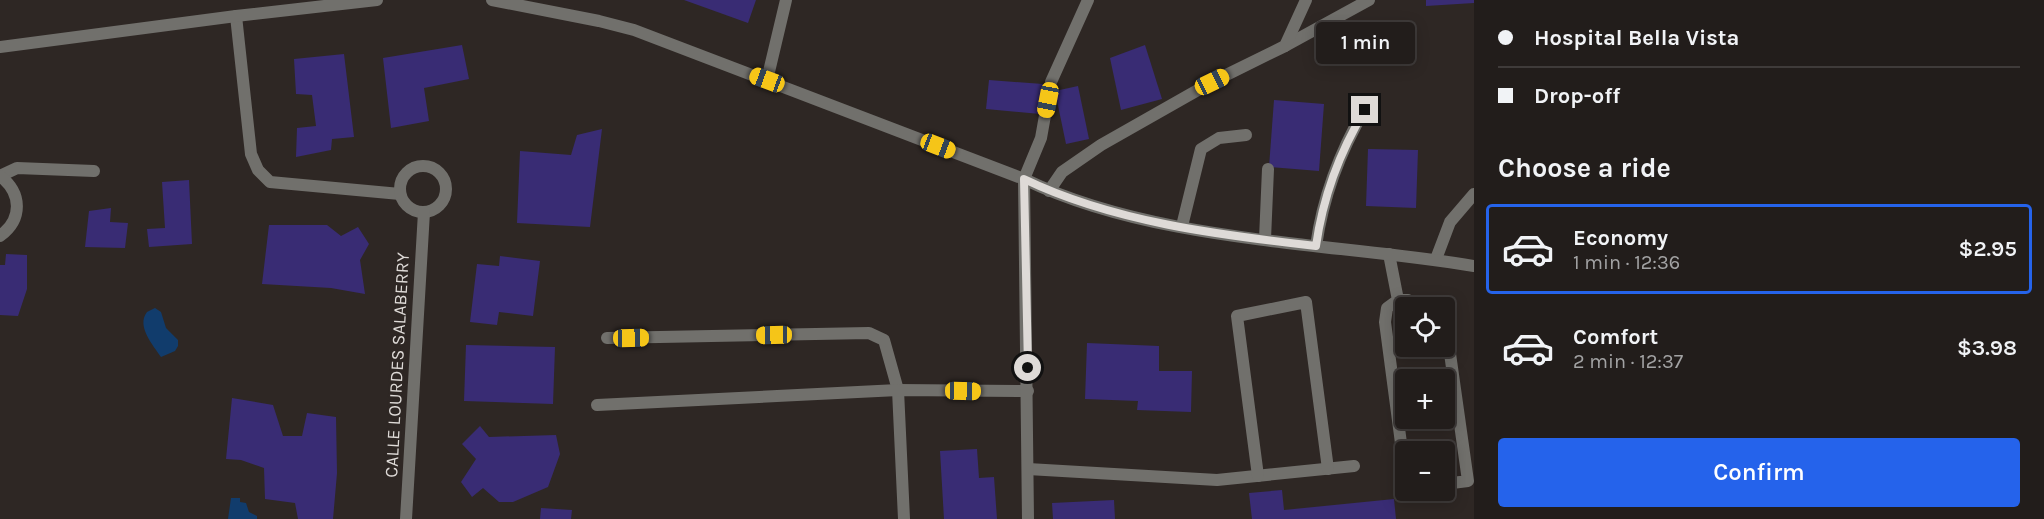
<!DOCTYPE html>
<meta charset="utf-8">
<style>
body{margin:0;font-family:Karla,sans-serif;background:#2e2a28;color:#f1f3f6;height:100vh;display:flex;flex-direction:column;font-size:22px;white-space:nowrap}
*{box-sizing:border-box;margin:0}
p{font-size:20px;color:#a2a2a3}
.icon{flex:none;width:33px;height:33px;fill:none;stroke:currentColor;stroke-width:2;stroke-linecap:round;stroke-linejoin:round}
.map{position:relative;flex:1;overflow:hidden}
.panel{display:flex;flex-direction:column;background:#221d1b;width:570px}
.panel>*{flex:none}
.top-card{display:grid;align-content:center;height:132px;padding:0 24px;background:#221d1b}
.tools{position:absolute;left:1395px;top:297px;display:grid;gap:12px}
.tools a{display:grid;place-items:center;width:60px;height:60px;border-radius:6px;background:#221d1b;box-shadow:0 3px 15px #0003,0 0 0 2px #3f3b3a;font-size:30px}
.end{position:absolute;width:27px;height:27px;margin:-14px;border:8px solid #dedad7;background:#111;box-shadow:0 0 0 3px #111}
.from{border-radius:50%}
.bubble{position:absolute;height:42px;border-radius:6px;background:#221d1b;box-shadow:0 3px 15px #0003,0 0 0 2px #3f3b3a;font-size:20px;font-weight:600;line-height:42px;text-align:center}
.car{position:absolute;width:18px;height:36px;margin:-18px -9px;border-radius:8px;box-shadow:0 0 4px 2px #0007;background:linear-gradient(#f5c518 24%,#345 0 40%,#f5c518 0 76%,#345 0 86%,#f5c518 0)}
.top-card b{display:flex;align-items:center;gap:21px;height:57px;font-size:22px}
.top-card b+b{border-top:2px solid #3f3b3a}
.top-card i{width:15px;height:15px;background:#f1f3f6}
ul{padding:0;list-style:none}
li{display:flex;align-items:center;gap:18px;height:90px;margin:0 12px 9px;padding:0 12px;border:3px solid transparent;border-radius:6px}
li div{flex:1}
li b{display:block;font-size:22px}
li em{font-style:normal;font-weight:600}
li.active{border-color:#2563eb}
li>.icon{width:54px;height:54px;stroke-width:1.5}
h2{padding:0 24px;font-size:27px;line-height:72px}
.button{display:flex;gap:12px;margin-top:auto;padding:12px 24px}
.button a{flex:1;height:69px;border-radius:6px;background:#2563eb;color:#fff;font-size:24px;font-weight:600;line-height:69px;text-align:center}
main{display:flex;flex:1;min-height:0}
.map>svg:first-child{display:block}
</style>
<main>
<div class="map">
<svg width="1474" height="519" viewBox="0 0 1474 519">
<rect width="100%" height="100%" fill="#2e2724"/>
<!-- water -->
<g fill="#113c6c">
<path d="M155,308L161,312L166,328L178,340V346L175,351L161,357C153,345 136,326 147,312Z"/>
<path d="M231,498H240V502L246,503L249,512L257,516V519H228Z"/>
</g>
<!-- building -->
<g fill="#392c74">
<path d="M684,0H756L748,23Z"/>
<path d="M1426,0H1474V3L1426,6Z"/>
<path d="M462,45L469,79L424,88L429,121L391,128L383,58Z"/>
<path d="M1145,45L1162,99L1121,110L1110,58Z"/>
<path d="M344,54L354,137L332,139L331,150L296,157L297,128L316,126L312,95L296,94L294,59Z"/>
<path d="M989,80L1043,84L1040,114L986,109Z"/>
<path d="M1078,86L1089,139L1066,144L1055,91Z"/>
<path d="M1274,100L1324,104L1319,171L1269,167Z"/>
<path d="M602,129L590,227L517,223L520,151L571,155L577,135Z"/>
<path d="M1368,149L1418,150L1416,208L1366,206Z"/>
<path d="M189,180L192,244L149,247L147,229L165,228L162,182Z"/>
<path d="M111,208L110,222L128,223L125,248L85,247L89,211Z"/>
<path d="M269,225H327L341,236L358,227L369,244L360,260L365,294L331,288L262,284Z"/>
<path d="M6,254L27,255V289L18,316L0,315V265H5Z"/>
<path d="M500,256L540,261L533,316L499,312L497,325L470,322L477,264L499,266Z"/>
<path d="M1087,343L1159,346V371H1192L1191,412L1137,410L1138,401L1085,399Z"/>
<path d="M466,345L555,347L553,404L464,401Z"/>
<path d="M232,398L273,405L283,436H302L307,413L336,417L337,473L333,519H298L295,503L265,499L264,468L241,460L226,459Z"/>
<path d="M480,426L489,437L556,435L560,454L548,487L513,502H499L483,488L472,497L461,482L476,459L462,444Z"/>
<path d="M977,449L979,478L994,477L997,519H944L940,451Z"/>
<path d="M1282,490L1284,510L1394,499L1396,519H1252L1249,493Z"/>
<path d="M1114,500L1115,519H1053L1052,503Z"/>
<path d="M541,508L572,510L571,519H540Z"/>
</g>
<g fill="none" stroke-linecap="round" stroke-linejoin="round">
<!-- service -->
<g stroke="#71706c" stroke-width="12">
<path d="M1285,46L1369,0"/>
<path d="M0,176L17,168L94,171"/>
<path d="M1024,179L1041,138L1051,82L1088,0"/>
<path d="M1182,226L1201,149L1219,138L1246,135"/>
<path d="M1265,239L1268,169"/>
<path d="M1316,246C1323,196 1339,153 1365,109"/>
<path d="M1389,254L1398,300L1387,308L1385,322L1406,481"/>
<path d="M1436,259L1450,222L1474,194"/>
<path d="M1398,300H1408L1421,308"/>
<path d="M1444,311L1468,481L1444,484"/>
<path d="M607,338L869,333L884,340L898,390L904,519"/>
<path d="M597,405L898,390L1028,391"/>
<path d="M1028,469L1217,480L1354,466"/>
<path d="M1258,476L1237,316L1306,302L1328,469"/>
</g>
<!-- minor -->
<g stroke="#71706c" stroke-width="12">
<path d="M236,16L251,154L258,170L270,182L400,194"/>
<path d="M767,80L786,0"/>
<circle cx="423" cy="189" r="23"/>
<path d="M0,176C22,193 23,219 0,236"/>
<path d="M1024,179L1028,519"/>
<path d="M1049,191L1062,172L1101,145L1212,82L1285,46L1306,0"/>
<path d="M406,519L424,212"/>
</g>
<!-- tertiary -->
<g stroke="#71706c" stroke-width="12">
<path d="M492,0L599,21L634,30L1024,179C1156,243 1330,242 1474,266"/>
<path d="M0,47L236,16L377,0"/>
</g>
</g>
<g fill="none" stroke-linecap="round" stroke-linejoin="round">
<!-- route -->
<path stroke="#dedad7" stroke-width="8" d="M1028,368L1024,179C1113,222 1219,235 1316,246C1323,196 1339,153 1365,110"/>
</g>
<g text-anchor="middle" dominant-baseline="central" stroke-width="4.5" stroke-linejoin="round" paint-order="stroke">
<!-- street labels -->
<g font-size="18" fill="#dedad7" stroke="#2e2724">
<text transform="translate(397 365) rotate(-87)">CALLE LOURDES SALABERRY</text>
</g>
</g>
</svg>
<div class="tools">
<a><svg class="icon" aria-label="locate" viewBox="0 0 24 24"><circle cx="12" cy="12" r="6"/><path d="M12 2v4M12 18v4M2 12h4M18 12h4"/></svg></a>
<a>+</a>
<a>−</a>
</div>
<i class="end from" style="left:1028px;top:368px"></i>
<i class="end" style="left:1365px;top:110px"></i>
<div class="bubble" style="left:1316px;top:22px;width:99px">1 min</div>
<i class="car" style="left:767px;top:80px;rotate:290deg"></i>
<i class="car" style="left:1212px;top:82px;rotate:64deg"></i>
<i class="car" style="left:1048px;top:100px;rotate:191deg"></i>
<i class="car" style="left:938px;top:146px;rotate:111deg"></i>
<i class="car" style="left:774px;top:335px;rotate:269deg"></i>
<i class="car" style="left:631px;top:338px;rotate:89deg"></i>
<i class="car" style="left:963px;top:391px;rotate:91deg"></i>
</div>
<section class="panel">
<div class="top-card">
<b><i class="from"></i>Hospital Bella Vista</b>
<b><i></i>Drop-off</b>
</div>
<h2>Choose a ride</h2>
<ul>
<li class="active"><svg class="icon" aria-label="car" viewBox="0 0 24 24"><path d="M5 17H2v-5l4-1 3-4h7l3 4 3 1v5h-3M9 17h6M6 11h13"/><circle cx="7" cy="17" r="2"/><circle cx="17" cy="17" r="2"/></svg><div><b>Economy</b><p>1 min · 12:36</p></div><em>$2.95</em></li>
<li><svg class="icon" aria-label="car" viewBox="0 0 24 24"><path d="M5 17H2v-5l4-1 3-4h7l3 4 3 1v5h-3M9 17h6M6 11h13"/><circle cx="7" cy="17" r="2"/><circle cx="17" cy="17" r="2"/></svg><div><b>Comfort</b><p>2 min · 12:37</p></div><em>$3.98</em></li>
</ul>
<div class="button"><a>Confirm</a></div>
</section>
</main>
